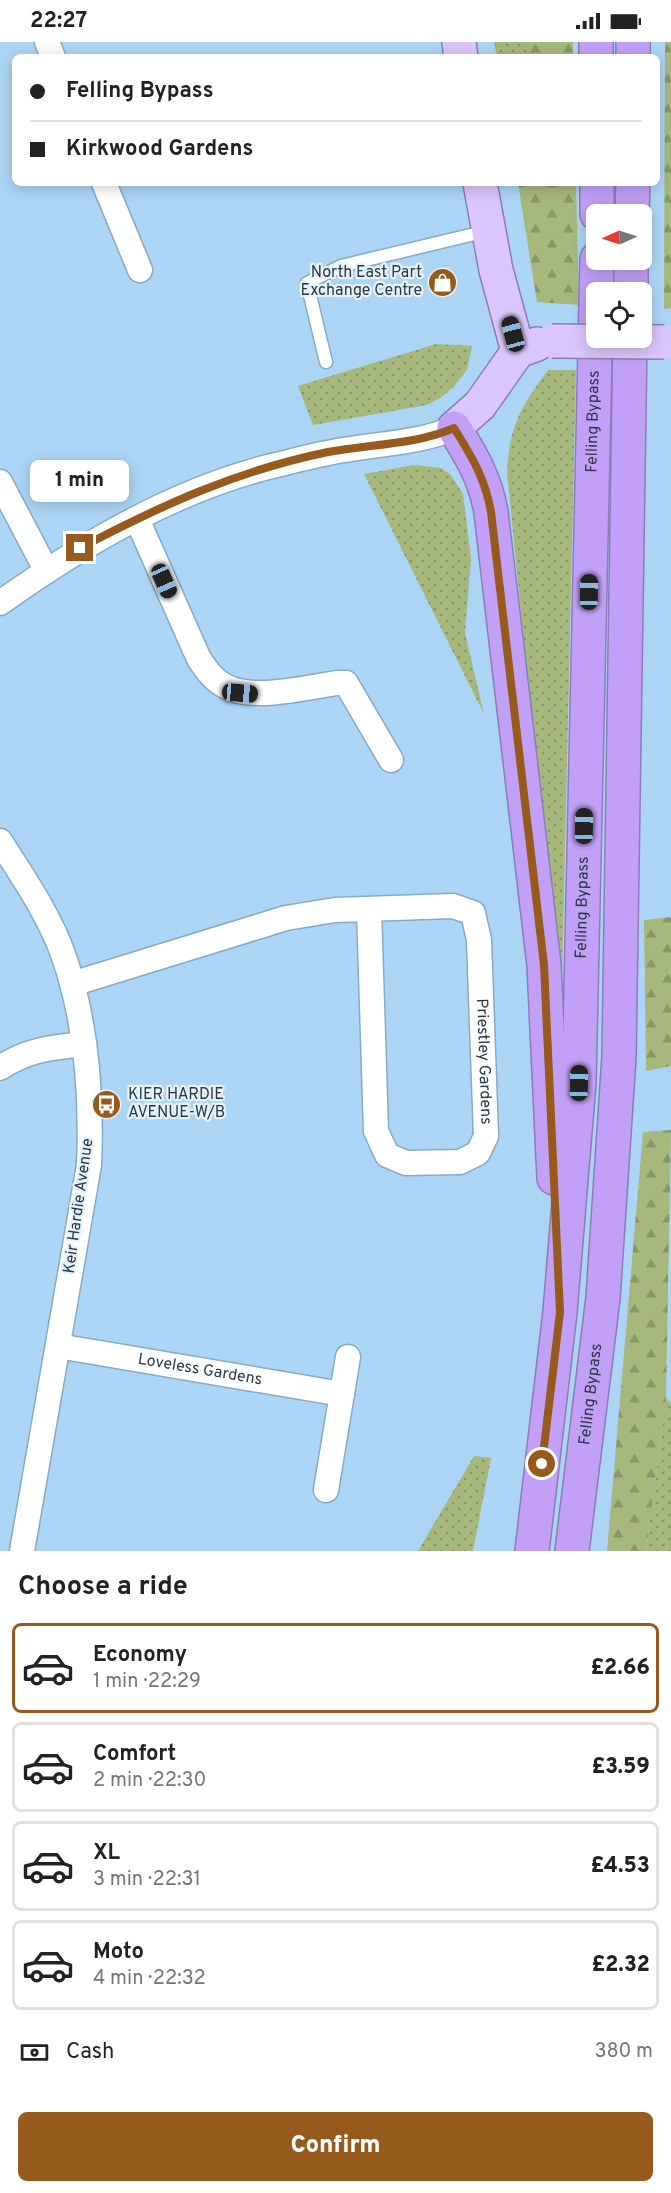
<!DOCTYPE html>
<meta charset="utf-8">
<style>
body{margin:0;font-family:Overpass,sans-serif;background:#f6f6f6;color:#222;height:100vh;display:flex;flex-direction:column;font-size:22px;white-space:nowrap}
*{box-sizing:border-box;margin:0}
p{font-size:20px;color:#767676}
.icon{flex:none;width:33px;height:33px;fill:none;stroke:currentColor;stroke-width:2;stroke-linecap:round;stroke-linejoin:round}
.map{position:relative;height:1509px;overflow:hidden}
.details{display:flex;flex-direction:column;background:#fff;flex:1}
.details>*{flex:none}
.guide{position:absolute;left:12px;top:12px;width:648px;height:132px;border-radius:9px;box-shadow:0 3px 15px #0003;display:grid;align-content:center;height:132px;padding:0 18px;background:#fff}
.needle{width:39px;rotate:267deg}
.tools{position:absolute;left:586px;top:162px;display:grid;gap:12px}
.tools a{display:grid;place-items:center;width:66px;height:66px;border-radius:9px;background:#fff;box-shadow:0 3px 15px #0003;font-size:30px}
.end{position:absolute;width:27px;height:27px;margin:-14px;border:8px solid #965a1c;background:#fff;box-shadow:0 0 0 3px #fff}
.from{border-radius:50%}
.bubble{position:absolute;height:42px;border-radius:9px;background:#fff;box-shadow:0 3px 15px #0003;font-size:20px;font-weight:800;line-height:42px;text-align:center}
.car{position:absolute;width:18px;height:36px;margin:-18px -9px;border-radius:8px;box-shadow:0 0 4px 2px #0007;background:linear-gradient(#222 24%,#8ab4d8 0 40%,#222 0 76%,#8ab4d8 0 86%,#222 0)}
.guide b{display:flex;align-items:center;gap:21px;height:57px;font-size:22px}
.guide b+b{border-top:2px solid #e0e0e0}
.guide i{width:15px;height:15px;background:#222}
ul{padding:0;list-style:none}
li{display:flex;align-items:center;gap:18px;height:90px;margin:0 12px 9px;padding:0 6px;border:3px solid #e0e0e0;border-radius:9px}
li div{flex:1}
li b{display:block;font-size:22px}
li em{font-style:normal;font-weight:800}
li.selected{border-color:#965a1c}
li>.icon{width:54px;height:54px;stroke-width:1.5}
h2{padding:0 18px;font-size:27px;line-height:72px}
.pay{display:flex;align-items:center;gap:15px;height:66px;padding:0 18px;font-size:22px}
.pay p{margin-inline-start:auto}
.action{display:flex;gap:12px;margin-top:auto;padding:12px 18px}
.action a{flex:1;height:69px;border-radius:9px;background:#965a1c;color:#fff;font-size:24px;font-weight:800;line-height:69px;text-align:center}
.status{display:flex;justify-content:space-between;align-items:center;height:42px;padding:0 30px;background:#fff;direction:ltr}
.status svg{height:16px;fill:currentColor}
.map>svg:first-child{display:block}
</style>
<div class="status"><b>22:27</b><svg viewBox="0 0 49 12"><path d="M0 12V9h3v3zM5 12V6h3v6zM10 12V3h3v9zM15 12V0h3v12zM26 1h20v11H26zM47 4h2v5h-2z"/></svg></div>
<div class="map">
<svg width="671" height="1509" viewBox="0 0 671 1509">
<defs>
<pattern id="grass-dots" width="8" height="8" patternUnits="userSpaceOnUse" patternTransform="scale(1.5)"><rect width="8" height="8" fill="#a7b87c"/><path d="M2 2h.1M6 6h.1" fill="none" stroke="#889767" stroke-width="1.8" stroke-linecap="round"/></pattern>
<pattern id="forest-firs" width="22" height="20" patternUnits="userSpaceOnUse" patternTransform="scale(1.5)"><rect width="22" height="20" fill="#a7b87c"/><path d="M5 1l3.5 6h-7zM16 11l3.5 6h-7z" fill="#889767"/></pattern>
</defs>
<rect width="100%" height="100%" fill="#acd5f5"/>
<!-- grass -->
<g fill="url(#grass-dots)">
<path d="M494,0H573V15H497Z"/>
<path d="M436,302L472,304L467,328L454,344L442,355L427,363L313,383L298,344Z"/>
<path d="M548,328H576L561,978L507,429C510,382 521,365 548,328Z"/>
<path d="M414,423L441,426L450,432L463,452L471,517L465,591L484,672L364,432Z"/>
<path d="M666,1356L671,1361V1509H646Z"/>
<path d="M474,1414L491,1416L473,1509H418Z"/>
</g>
<!-- forest -->
<g fill="url(#forest-firs)">
<path d="M528,0H573V15H527Z"/>
<path d="M665,0H671V266L664,267Z"/>
<path d="M518,141H576L579,263L537,260Z"/>
<path d="M671,875V1024L646,1029L644,878Z"/>
<path d="M671,1088L666,1356L646,1509H607L643,1090Z"/>
</g>
<g fill="none" stroke-linecap="round" stroke-linejoin="round">
<defs>
<path id="lane" d="M326,320L307,241L341,224L487,189"/>
<g id="street">
<path d="M47,0L53,15"/>
<path d="M104,141L140,228"/>
<path d="M0,440L46,528"/>
<path d="M137,477L199,617C206,627 213,638 225,644C251,659 306,646 336,641H346L391,718"/>
<path d="M0,561C83,502 176,447 276,423C301,417 326,410 351,407C386,401 422,400 454,386"/>
<path d="M0,799C23,835 50,874 64,915C87,982 92,1054 89,1123L22,1509"/>
<path id="s1" d="M72,942L286,876L335,868L453,864L473,871L479,898L486,1094L478,1111L460,1120L406,1121L387,1113L376,1089L369,867"/>
<path d="M0,1026C26,1008 53,1005 84,1002"/>
<path id="s2" d="M58,1304L342,1352"/>
<path d="M326,1448L348,1315"/>
</g>
<g id="primary">
<path d="M459,0L461,15"/>
<path d="M480,141L496,228L518,309"/>
<path d="M454,386L480,363L518,309L537,302"/>
</g>
<g id="highway">
<path d="M596,0V15"/>
<path d="M633,0V15"/>
<path d="M597,141V172"/>
<path d="M632,172L633,141"/>
<path d="M631,250V218"/>
<path d="M454,386C472,415 485,436 491,470L544,923L554,1136"/>
<path id="s3" d="M532,1509L560,1270L579,1041L597,217"/>
<path id="s4" d="M572,1509L603,1256L619,1015L630,296"/>
</g>
</defs>
<!-- lane casing -->
<use href="#lane" stroke="#83abc9" stroke-width="15"/>
<!-- street casing -->
<use href="#street" stroke="#83abc9" stroke-width="27"/>
<!-- primary casing -->
<use href="#primary" stroke="#8c7cb9" stroke-width="36"/>
<!-- highway casing -->
<use href="#highway" stroke="#8c7cb9" stroke-width="36"/>
<!-- lane -->
<use href="#lane" stroke="#fff" stroke-width="12"/>
<!-- street -->
<use href="#street" stroke="#fff" stroke-width="24"/>
<!-- primary -->
<use href="#primary" stroke="#dac6fa" stroke-width="33"/>
<!-- highway -->
<use href="#highway" stroke="#c2a0f7" stroke-width="33"/>
<defs>
<path id="primary-bridge" d="M552,299L664,300"/>
</defs>
<!-- primary-bridge casing -->
<use href="#primary-bridge" stroke="#8c7cb9" stroke-width="36" stroke-linecap="butt"/>
<!-- primary-bridge -->
<use href="#primary-bridge" stroke="#dac6fa" stroke-width="33"/>
</g>
<g fill="none" stroke-linecap="round" stroke-linejoin="round">
<!-- route -->
<path stroke="#965a1c" stroke-width="8" d="M80,506C162,463 236,429 328,410C369,402 415,403 454,386C472,415 485,436 491,470L544,923L560,1270L542,1422"/>
</g>
<!-- icons -->
<defs>
<symbol id="shop-disc" viewBox="-11 -11 22 22"><circle r="9.5" fill="#965a1c" stroke="#e6f2fc"/><path d="M-5-2.5h2.3a2.7 3.5 0 0 1 5.4 0H5L5.5 6h-11ZM-1.5-2.5h3a1.5 2.3 0 0 0-3 0Z" fill="#fff"/></symbol>
<symbol id="bus-disc" viewBox="-11 -11 22 22"><circle r="9.5" fill="#965a1c" stroke="#e6f2fc"/><path d="M-5-6H5V4H4V6H2V4H-2V6H-4V4H-5ZM-3.5-4V0h7V-4ZM-3.5 1.2v1.5H-2V1.2ZM2 1.2v1.5H3.5V1.2Z" fill="#fff"/></symbol>
</defs>
<g fill-rule="evenodd">
<use href="#shop-disc" x="426" y="224" width="33" height="33"/>
<use href="#bus-disc" x="90" y="1046" width="33" height="33"/>
</g>
<g text-anchor="middle" dominant-baseline="central" stroke-width="4.5" stroke-linejoin="round" paint-order="stroke">
<!-- poi labels -->
<g font-size="16" fill="#283945" stroke="#e6f2fc" text-anchor="end">
<text x="422" y="231">North East Part<tspan x="422" dy="18">Exchange Centre</tspan></text>
<text x="128" y="1053" text-anchor="start">KIER HARDIE<tspan x="128" dy="18">AVENUE-W/B</tspan></text>
</g>
<!-- street labels -->
<g font-size="16" fill="#283945" stroke="#e6f2fc">
<text stroke="none"><textPath href="#s3" startOffset="1132">Felling Bypass</textPath></text>
<text stroke="none"><textPath href="#s3" startOffset="646">Felling Bypass</textPath></text>
<text stroke="none"><textPath href="#s1" startOffset="562">Priestley Gardens</textPath></text>
<text transform="translate(79 1164) rotate(-82)">Keir Hardie Avenue</text>
<text stroke="none"><textPath href="#s2" startOffset="144">Loveless Gardens</textPath></text>
<text stroke="none"><textPath href="#s4" startOffset="158">Felling Bypass</textPath></text>
</g>
</g>
</svg>
<div class="tools">
<a><svg class="needle" viewBox="-14 -14 28 28"><path d="M0-13l5 13h-10z" fill="#e53935"/><path d="M0 13l5-13h-10z" fill="#767676"/></svg></a>
<a><svg class="icon" aria-label="locate" viewBox="0 0 24 24"><circle cx="12" cy="12" r="6"/><path d="M12 2v4M12 18v4M2 12h4M18 12h4"/></svg></a>
</div>
<i class="end from" style="left:542px;top:1422px"></i>
<i class="end" style="left:80px;top:506px"></i>
<div class="bubble" style="left:30px;top:418px;width:99px">1 min</div>
<i class="car" style="left:513px;top:292px;rotate:345deg"></i>
<i class="car" style="left:164px;top:539px;rotate:156deg"></i>
<i class="car" style="left:589px;top:550px;rotate:1deg"></i>
<i class="car" style="left:240px;top:651px;rotate:95deg"></i>
<i class="car" style="left:584px;top:784px;rotate:1deg"></i>
<i class="car" style="left:579px;top:1041px;rotate:1deg"></i>
<div class="guide">
<b><i class="from"></i>Felling Bypass</b>
<b><i></i>Kirkwood Gardens</b>
</div>
</div>
<section class="details">
<h2>Choose a ride</h2>
<ul>
<li class="selected"><svg class="icon" aria-label="car" viewBox="0 0 24 24"><path d="M5 17H2v-5l4-1 3-4h7l3 4 3 1v5h-3M9 17h6M6 11h13"/><circle cx="7" cy="17" r="2"/><circle cx="17" cy="17" r="2"/></svg><div><b>Economy</b><p>1 min · 22:29</p></div><em>£2.66</em></li>
<li><svg class="icon" aria-label="car" viewBox="0 0 24 24"><path d="M5 17H2v-5l4-1 3-4h7l3 4 3 1v5h-3M9 17h6M6 11h13"/><circle cx="7" cy="17" r="2"/><circle cx="17" cy="17" r="2"/></svg><div><b>Comfort</b><p>2 min · 22:30</p></div><em>£3.59</em></li>
<li><svg class="icon" aria-label="car" viewBox="0 0 24 24"><path d="M5 17H2v-5l4-1 3-4h7l3 4 3 1v5h-3M9 17h6M6 11h13"/><circle cx="7" cy="17" r="2"/><circle cx="17" cy="17" r="2"/></svg><div><b>XL</b><p>3 min · 22:31</p></div><em>£4.53</em></li>
<li><svg class="icon" aria-label="car" viewBox="0 0 24 24"><path d="M5 17H2v-5l4-1 3-4h7l3 4 3 1v5h-3M9 17h6M6 11h13"/><circle cx="7" cy="17" r="2"/><circle cx="17" cy="17" r="2"/></svg><div><b>Moto</b><p>4 min · 22:32</p></div><em>£2.32</em></li>
</ul>
<div class="pay"><svg class="icon" aria-label="cash" viewBox="0 0 24 24"><path d="M3 7h18v10H3z"/><circle cx="12" cy="12" r="2"/></svg>Cash<p>380 m</p></div>
<div class="action"><a>Confirm</a></div>
</section>
